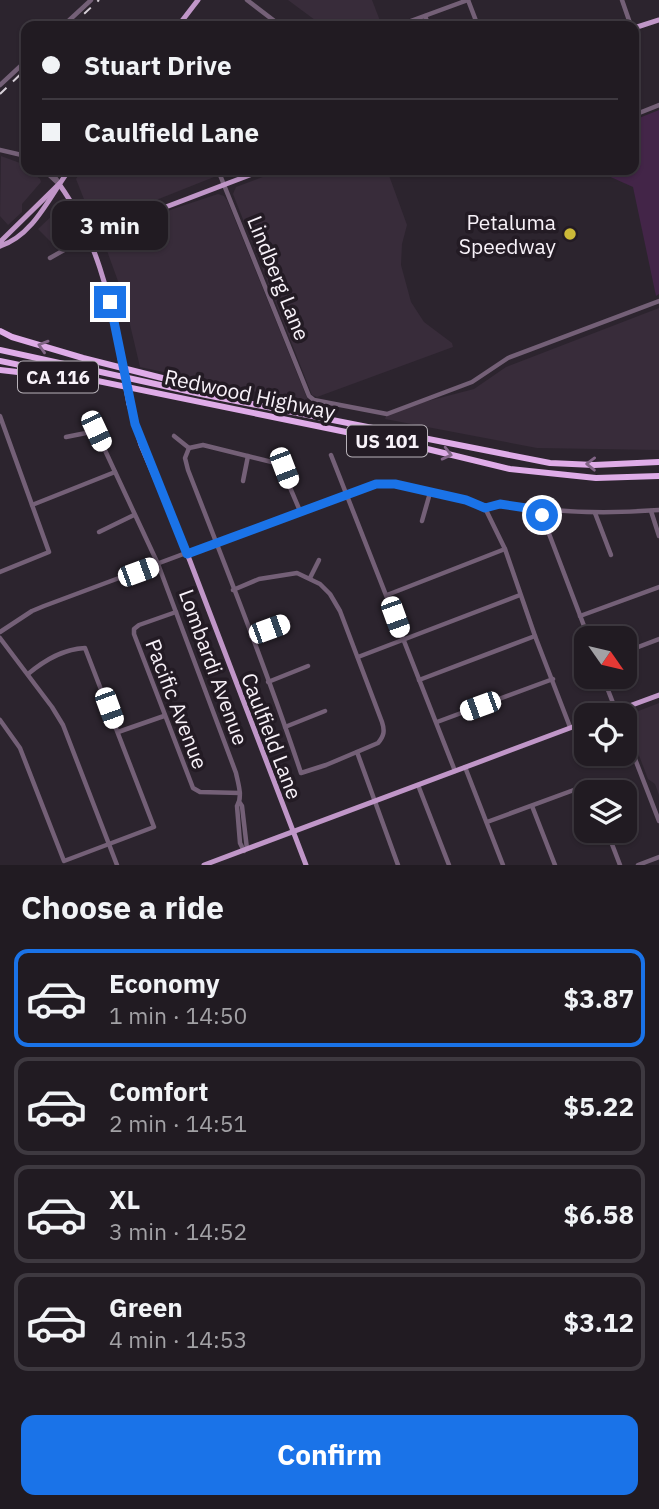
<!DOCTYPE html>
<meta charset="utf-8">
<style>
body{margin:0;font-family:"IBM Plex Sans",sans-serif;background:#2d282f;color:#f1f3f6;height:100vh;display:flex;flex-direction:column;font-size:26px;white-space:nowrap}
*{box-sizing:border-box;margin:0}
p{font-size:23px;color:#a2a1a5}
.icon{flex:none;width:38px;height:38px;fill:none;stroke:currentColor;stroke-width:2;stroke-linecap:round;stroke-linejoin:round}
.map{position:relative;height:865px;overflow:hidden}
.sheet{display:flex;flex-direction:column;background:#211b22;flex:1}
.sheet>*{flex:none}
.banner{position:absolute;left:21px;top:21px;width:618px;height:154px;border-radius:14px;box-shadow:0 2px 5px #0004,0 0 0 2px #3e3940;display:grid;align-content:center;height:154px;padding:0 21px;background:#211b22}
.needle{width:46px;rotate:124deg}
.tools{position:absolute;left:574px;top:626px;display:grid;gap:14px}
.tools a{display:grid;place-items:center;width:63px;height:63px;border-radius:14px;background:#211b22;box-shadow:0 2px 5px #0004,0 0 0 2px #3e3940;font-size:35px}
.end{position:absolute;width:32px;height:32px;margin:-16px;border:9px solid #1a73e8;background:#fff;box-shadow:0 0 0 4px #fff}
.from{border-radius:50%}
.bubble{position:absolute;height:49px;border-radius:14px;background:#211b22;box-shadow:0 2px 5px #0004,0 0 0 2px #3e3940;font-size:23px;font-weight:700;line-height:49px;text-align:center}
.car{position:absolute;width:21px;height:42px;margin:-21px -10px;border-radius:9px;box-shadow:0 0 5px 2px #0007;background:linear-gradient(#fff 24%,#345 0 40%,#fff 0 76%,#345 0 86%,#fff 0)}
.banner b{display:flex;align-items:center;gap:24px;height:66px;font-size:26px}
.banner b+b{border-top:2px solid #3e3940}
.banner i{width:18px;height:18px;background:#f1f3f6}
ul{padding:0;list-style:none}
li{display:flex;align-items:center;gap:21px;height:98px;margin:0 14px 10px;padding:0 7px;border:4px solid #3e3940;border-radius:14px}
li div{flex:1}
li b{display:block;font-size:26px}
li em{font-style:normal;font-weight:700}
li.active{border-color:#1a73e8}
li>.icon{width:63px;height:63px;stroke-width:1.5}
h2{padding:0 21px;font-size:32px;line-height:84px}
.action{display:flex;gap:14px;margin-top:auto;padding:14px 21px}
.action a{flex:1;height:80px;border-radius:14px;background:#1a73e8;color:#fff;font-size:28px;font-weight:700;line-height:80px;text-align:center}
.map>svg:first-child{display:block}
</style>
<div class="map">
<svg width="659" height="865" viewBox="0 0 659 865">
<rect width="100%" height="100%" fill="#2c242e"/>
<!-- built -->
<g fill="#382c3a">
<path d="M288,0H372L382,26H311L315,20Z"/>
<path d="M1,156L20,163L40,179L41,182L22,204V212L8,225L0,216Z"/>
<path d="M82,170H211L214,177L126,212L93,222L76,179Z"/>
<path d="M281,170H387L407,225L402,244L401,265L411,302L424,322L452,343L453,347L317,397L312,395L233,194L236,187Z"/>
<path d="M218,194L224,196L227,200L309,403L140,367L123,295L102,237L173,209Z"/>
<path d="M57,211L69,219L73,230L70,239L55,246L38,229Z"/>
<path d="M659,308V450L537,448L385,419L386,416L424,402L474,389L506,367Z"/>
<path d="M659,703V795L655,784L648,779L626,721L628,715Z"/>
</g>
<!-- green -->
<path fill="#432548" d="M659,110V294L656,296L633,187L595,170H634V120Z"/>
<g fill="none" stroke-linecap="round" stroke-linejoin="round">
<!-- minor -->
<g stroke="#746077" stroke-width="4.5">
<path d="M247,0L281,26"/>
<path d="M468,0L478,26"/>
<path d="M622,0L631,26"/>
<path d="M425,16L429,26"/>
<path d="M63,26L91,0"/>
<path d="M397,26L468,0"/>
<path d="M0,85L26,61"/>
<path d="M634,115L659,105"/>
<path d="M0,150L26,156"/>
<path d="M44,170L59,184"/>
<path d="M49,170L57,180"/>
<path d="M218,170L309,396L314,400L387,414L472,382L508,358L659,301"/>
<path d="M50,258L87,237"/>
<path d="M0,416L49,552L0,572"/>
<path d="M174,436L189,448"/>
<path d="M66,437L96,431L158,564L236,773C238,783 243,797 237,806L240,843L244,851"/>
<path d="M189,448L185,458L188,470C227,570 267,671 301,773L326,765L378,743C384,736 385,731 382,722L340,611L330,594L320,584L297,573L259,579L233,590"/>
<path d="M189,448L203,445L280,464L300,511"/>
<path d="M331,455L455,771"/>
<path d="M243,481L248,456"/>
<path d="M32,505L115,472"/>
<path d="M485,508C504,503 520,508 539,509C579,513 619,513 659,510"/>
<path d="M540,510L589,639"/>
<path d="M651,511L659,536"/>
<path d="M595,513L611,555"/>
<path d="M422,521L430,493"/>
<path d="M99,532L134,515"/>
<path d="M310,578L319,560"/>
<path d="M387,595L505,549"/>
<path d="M176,612L139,625L134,629V634L193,788L200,792L240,793"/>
<path d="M580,616L659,587"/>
<path d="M0,632L32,611L44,606L347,493L376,484H395L466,500L485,508L505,549L535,636L570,727"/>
<path d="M251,636L288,622"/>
<path d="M0,638L52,707L63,725L117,865"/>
<path d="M625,652L659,639"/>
<path d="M358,657L520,595"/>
<path d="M603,677L618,716"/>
<path d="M419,680L535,636"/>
<path d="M268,682L308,666"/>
<path d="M0,720L20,748L64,861L154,827L85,648C63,649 45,660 28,674"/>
<path d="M437,722L553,679"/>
<path d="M285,727L325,711"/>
<path d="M118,732L164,716"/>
<path d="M625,733L659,821"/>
<path d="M357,752L398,865"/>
<path d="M465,767L503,865"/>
<path d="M418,785L449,865"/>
<path d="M240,803L242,806L247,849"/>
<path d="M532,806L555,865"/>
<path d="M487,822L582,787H589L593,793"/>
<path d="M607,831L620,865"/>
<path d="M638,865L659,857"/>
</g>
<!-- major -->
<g stroke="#c096c8" stroke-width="5">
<path d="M178,26L198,0"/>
<path d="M634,28L659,20"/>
<path d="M59,184C92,229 114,303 120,358"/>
<path d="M87,237L263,170"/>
<path d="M0,246C33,236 50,196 69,170"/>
<path d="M0,246L2,240L57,186"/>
<path d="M129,404L141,445L185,548L306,865"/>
<path d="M602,716L659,695"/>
<path d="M204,865L586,722"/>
</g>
<!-- highway -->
<g stroke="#dface8" stroke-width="6">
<path d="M0,331L12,337L83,358L182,383L194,389"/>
<path d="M0,350L201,394L550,463L594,465L659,462"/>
<path d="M0,361L419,447L510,469L596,478L659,476"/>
<path d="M0,370L70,378"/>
</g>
<!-- rail -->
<g stroke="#d6cfd7" stroke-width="2" stroke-dasharray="9 9" stroke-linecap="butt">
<path d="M71,26L99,0"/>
<path d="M0,94L26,69"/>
</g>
<!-- major-bridge -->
<path stroke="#c096c8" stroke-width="5" d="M120,358L129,404"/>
</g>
<!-- one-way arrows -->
<defs><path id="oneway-chevron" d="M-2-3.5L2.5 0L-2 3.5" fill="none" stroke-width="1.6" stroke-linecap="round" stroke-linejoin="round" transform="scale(1.75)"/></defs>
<g stroke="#816486">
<use href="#oneway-chevron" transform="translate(43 346) rotate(-163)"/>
<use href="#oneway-chevron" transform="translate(447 454) rotate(14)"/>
<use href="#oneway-chevron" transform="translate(591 464) rotate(-179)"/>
</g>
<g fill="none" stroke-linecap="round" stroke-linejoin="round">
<!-- route -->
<path stroke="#1a73e8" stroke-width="9" d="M110,302L135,424L187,554L376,484H395L466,500L485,508L500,504L540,510L542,515"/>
</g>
<!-- markers -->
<circle fill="#ccb938" stroke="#231b24" stroke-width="2.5" cx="570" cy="234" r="7"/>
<g text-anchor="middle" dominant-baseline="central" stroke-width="7" stroke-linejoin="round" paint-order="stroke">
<!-- shield labels -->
<g fill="#231b24" stroke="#b8b2b9" stroke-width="2">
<rect x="18" y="361.5" width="80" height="31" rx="5"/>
<rect x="347" y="425.5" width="80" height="31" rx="5"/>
</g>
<g font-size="19" font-weight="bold" fill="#f8f2f9">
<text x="58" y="377">CA 116</text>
<text x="387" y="441">US 101</text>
</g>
<!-- poi labels -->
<g font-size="21" fill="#f8f2f9" stroke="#231b24" text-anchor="end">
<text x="556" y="222">Petaluma<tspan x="556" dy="24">Speedway</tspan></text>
</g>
<!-- street labels -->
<g font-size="21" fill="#f8f2f9" stroke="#231b24">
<text transform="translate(279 278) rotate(68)">Lindberg Lane</text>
<text transform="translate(250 394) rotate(12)">Redwood Highway</text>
<text transform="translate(214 667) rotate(70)">Lombardi Avenue</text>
<text transform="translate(177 704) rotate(69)">Pacific Avenue</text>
<text transform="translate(272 736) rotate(69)">Caulfield Lane</text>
</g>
</g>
</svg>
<div class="tools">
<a><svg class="needle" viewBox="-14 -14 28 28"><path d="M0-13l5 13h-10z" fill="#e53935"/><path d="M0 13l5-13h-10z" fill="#a2a1a5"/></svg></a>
<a><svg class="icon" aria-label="locate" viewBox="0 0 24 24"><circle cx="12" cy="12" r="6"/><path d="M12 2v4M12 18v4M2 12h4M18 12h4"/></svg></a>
<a><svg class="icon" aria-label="layers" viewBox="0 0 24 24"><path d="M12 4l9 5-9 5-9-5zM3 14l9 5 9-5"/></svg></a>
</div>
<i class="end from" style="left:542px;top:515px"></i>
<i class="end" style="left:110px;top:302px"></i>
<div class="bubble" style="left:52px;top:201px;width:116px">3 min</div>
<i class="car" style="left:96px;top:431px;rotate:155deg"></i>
<i class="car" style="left:284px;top:468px;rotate:159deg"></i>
<i class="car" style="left:138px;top:572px;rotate:70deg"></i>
<i class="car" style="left:395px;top:617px;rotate:160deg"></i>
<i class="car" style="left:269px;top:629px;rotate:70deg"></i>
<i class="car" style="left:480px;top:706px;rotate:250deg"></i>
<i class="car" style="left:109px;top:708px;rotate:160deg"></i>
<div class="banner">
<b><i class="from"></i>Stuart Drive</b>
<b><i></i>Caulfield Lane</b>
</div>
</div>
<section class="sheet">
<h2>Choose a ride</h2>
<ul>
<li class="active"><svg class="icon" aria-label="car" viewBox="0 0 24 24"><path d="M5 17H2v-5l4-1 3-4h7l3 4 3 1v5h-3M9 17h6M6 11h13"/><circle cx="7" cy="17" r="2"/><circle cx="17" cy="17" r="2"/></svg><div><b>Economy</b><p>1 min · 14:50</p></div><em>$3.87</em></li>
<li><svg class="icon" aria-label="car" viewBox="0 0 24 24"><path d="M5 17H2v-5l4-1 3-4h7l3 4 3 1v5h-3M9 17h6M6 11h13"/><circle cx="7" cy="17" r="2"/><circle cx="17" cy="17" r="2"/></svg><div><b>Comfort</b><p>2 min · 14:51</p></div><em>$5.22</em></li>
<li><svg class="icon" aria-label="car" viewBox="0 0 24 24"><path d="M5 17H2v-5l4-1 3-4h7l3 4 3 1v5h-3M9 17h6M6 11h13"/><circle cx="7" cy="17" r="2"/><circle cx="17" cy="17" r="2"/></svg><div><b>XL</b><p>3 min · 14:52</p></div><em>$6.58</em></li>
<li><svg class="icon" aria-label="car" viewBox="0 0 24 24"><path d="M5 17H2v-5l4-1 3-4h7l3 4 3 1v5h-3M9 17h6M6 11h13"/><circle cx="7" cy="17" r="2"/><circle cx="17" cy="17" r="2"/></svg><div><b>Green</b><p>4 min · 14:53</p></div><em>$3.12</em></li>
</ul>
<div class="action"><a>Confirm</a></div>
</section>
